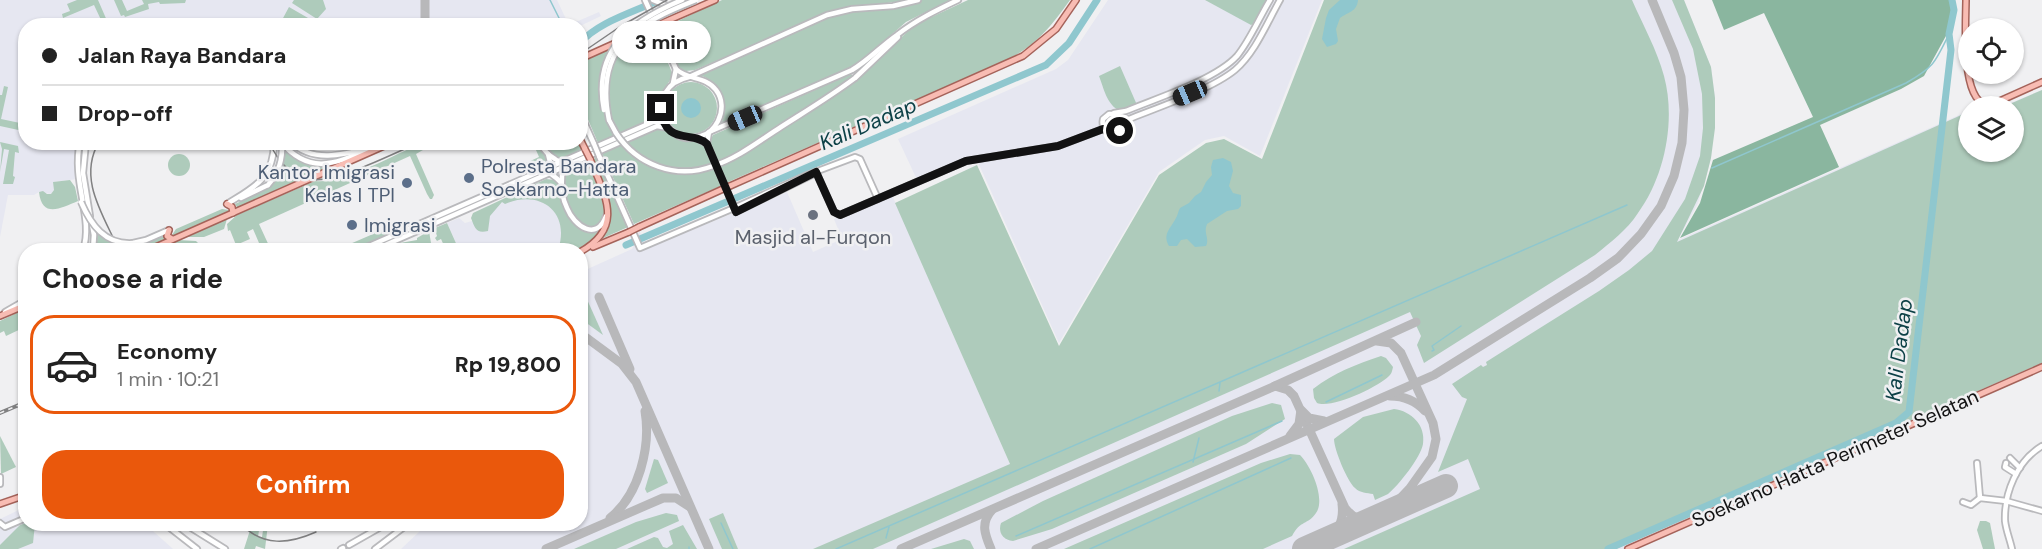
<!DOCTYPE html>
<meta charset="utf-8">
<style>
body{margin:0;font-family:"DM Sans",sans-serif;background:#f2f2f2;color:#222;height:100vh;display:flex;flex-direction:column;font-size:22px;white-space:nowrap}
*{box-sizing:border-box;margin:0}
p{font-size:20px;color:#767676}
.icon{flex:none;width:33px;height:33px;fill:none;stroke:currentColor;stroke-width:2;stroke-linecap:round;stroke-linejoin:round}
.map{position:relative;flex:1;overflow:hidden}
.drawer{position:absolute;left:18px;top:243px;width:570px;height:288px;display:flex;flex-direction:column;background:#fff;border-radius:24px;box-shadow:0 2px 4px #0004}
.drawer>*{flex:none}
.top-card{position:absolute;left:18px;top:18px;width:570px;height:132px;border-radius:24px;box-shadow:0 2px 4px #0004;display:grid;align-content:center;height:132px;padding:0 24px;background:#fff}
.controls{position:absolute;left:1958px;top:18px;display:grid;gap:12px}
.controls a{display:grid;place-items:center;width:66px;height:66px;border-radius:50%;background:#fff;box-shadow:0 2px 4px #0004;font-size:30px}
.end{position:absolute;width:27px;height:27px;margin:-14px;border:8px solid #121213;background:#fff;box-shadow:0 0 0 3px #fff}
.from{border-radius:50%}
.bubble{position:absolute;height:42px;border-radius:21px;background:#fff;box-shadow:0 2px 4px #0004;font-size:20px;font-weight:800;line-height:42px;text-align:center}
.car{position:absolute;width:18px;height:36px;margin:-18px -9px;border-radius:8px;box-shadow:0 0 4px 2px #0007;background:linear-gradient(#222 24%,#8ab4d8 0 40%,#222 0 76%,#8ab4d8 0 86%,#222 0)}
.top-card b{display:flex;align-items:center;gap:21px;height:57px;font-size:22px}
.top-card b+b{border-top:2px solid #e0e0e0}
.top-card i{width:15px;height:15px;background:#222}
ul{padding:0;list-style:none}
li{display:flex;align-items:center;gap:18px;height:99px;margin:0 12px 9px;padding:0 12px;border:3px solid #e0e0e0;border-radius:24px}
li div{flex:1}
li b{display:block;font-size:22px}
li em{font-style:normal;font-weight:800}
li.selected{border-color:#ea580c}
li>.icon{width:54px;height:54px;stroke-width:1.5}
h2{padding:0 24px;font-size:27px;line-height:72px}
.action{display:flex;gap:12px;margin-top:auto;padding:12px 24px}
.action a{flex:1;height:69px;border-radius:24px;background:#ea580c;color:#fff;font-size:24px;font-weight:800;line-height:69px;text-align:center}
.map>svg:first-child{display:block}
</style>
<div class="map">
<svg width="2042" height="549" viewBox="0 0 2042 549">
<rect width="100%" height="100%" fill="#f0f0f2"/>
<!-- built -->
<g fill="#e6e7f1">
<path d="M0,0H557L566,19L570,22L578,21L599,12L601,16L580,26H26V142L80,143L77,179L54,182V190L51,194L39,192L34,195H8L0,237Z"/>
<path d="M1108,0H1322L1260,156L1224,136L1205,140L1159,172L1059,343L977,160L962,164L919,184L898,139L1056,69L1068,60Z"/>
<path d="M1624,0H1684L1711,67L1715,98L1711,158L1698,203L1678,240L1968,111V152H2013V106H2003L2042,90V364L1622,549H401L420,531L414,525L416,524H580L581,272L632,249L634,245L630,236L640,232L643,240L648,242L689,225L692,230L731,214L735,216L787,192L813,252L842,239L834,219L892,195L1010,464Z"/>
<path d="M547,180L574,250H459L447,223L459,218L465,223L472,221V215Z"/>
<path d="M25,507L26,524H145L173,549H0V519Z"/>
</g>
<!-- green -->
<g fill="#aecbbb">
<path d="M77,0H98L108,23L104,25H94L102,22L94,5L63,18L62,14L70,11L67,4Z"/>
<path d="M114,0H122L127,11L144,4L142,0H186L185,3L160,4L159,2L148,4L149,9L125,17L124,15L121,16Z"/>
<path d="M294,0H323L326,9L317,19L292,3Z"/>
<path d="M722,0H910L835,10L695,70L686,71L678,68L659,30Z"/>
<path d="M922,0H950L906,22L858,64L724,125L721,124C730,103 722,82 699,75V73L835,15L863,10L899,7Z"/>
<path d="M968,0H1070C1052,25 1038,43 1011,58L726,183C720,170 705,148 713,135L851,74L857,80L907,32L923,21Z"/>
<path d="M1205,0H1267L1253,24L1251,25Z"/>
<path d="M1324,0H1632C1643,25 1657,50 1664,76C1676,120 1665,176 1638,213C1627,230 1611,242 1595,255L1424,363L1417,345L1421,336L1410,312L873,549H813L1010,464L895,203L977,165L1059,346L1159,175L1206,143L1224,139L1262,159Z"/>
<path d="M1672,0H1684L1711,67L1715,98V128L1711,158L1704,186L1677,242L1968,112V152H2013V106H2005L2042,90V363L1616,549H1344L1480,489L1468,459L1438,472L1467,399L1462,397L1452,384L1481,365L1483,367L1487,365L1486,362L1599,291L1629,270L1652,251L1685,199L1700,156L1703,128L1702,94L1693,49Z"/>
<path d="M289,7L315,22L313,25H302L290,18L287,23L282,20Z"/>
<path d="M655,31L673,75L660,97L656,117L598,143L581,103L580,63L634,38Z"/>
<path d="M1120,66L1137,105L1120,111C1107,105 1104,89 1099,76Z"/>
<path d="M25,74V121L23,131L0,126V95H2L4,86L8,87L1,119L20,123L24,106L18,104Z"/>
<circle cx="691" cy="108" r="26"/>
<path d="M660,127L664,128L681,139L703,144L723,185L634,224L602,153Z"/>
<path d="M0,142L18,146L19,153L15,152L13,176L15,177L13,184H3L9,150L4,149L0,172L2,149Z"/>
<path d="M422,143H435L416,154L434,195L432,199H430L427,194L410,156L259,224L271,250H262L253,229L247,232L250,239L236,245L230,230L228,231L227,224L237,215L315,181C342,185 395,154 422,143Z"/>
<path d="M533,143H537L547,155L548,161L544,169L530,173L526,163L539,157Z"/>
<path d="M541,143H580L584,150C562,160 556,164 541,143Z"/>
<path d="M286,150C300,165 318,167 337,165L238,209L235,204C266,190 278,184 286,150Z"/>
<circle cx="179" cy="165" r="11"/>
<path d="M598,157L628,227L601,239C621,211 605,186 593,159Z"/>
<path d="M589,161L602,195L606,213C604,217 601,223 598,225C575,242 558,187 566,171Z"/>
<path d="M546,179L555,180L559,183C565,201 566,225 587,231L607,221C592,247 588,250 558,250C571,212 540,189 505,204L502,202L490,216L488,231C476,234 475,228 471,218L473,213Z"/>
<path d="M70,180L75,187L78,201C61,208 42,219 39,192L43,191L47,194H51L54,190L53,182Z"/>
<path d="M222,209L229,210L221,216L179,235H172L176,229Z"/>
<path d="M227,219L224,229L204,237H187Z"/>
<path d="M447,223L459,250H446L441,239L437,241L435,238L437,236L436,233H434L435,228Z"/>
<path d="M387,228L391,234L359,250H336Z"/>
<path d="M429,231L431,243C419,249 401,256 389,247L400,243L417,240V238Z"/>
<path d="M97,233C120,251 140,245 165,234L166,240L143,250H96Z"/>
<path d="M178,240L196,241L199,244L186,250H156Z"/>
<path d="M580,286H581L603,335L581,319Z"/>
<path d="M25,309V327L6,336L4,331L0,333V321Z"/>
<path d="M1381,356L1386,358L1393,367C1392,371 1392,373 1389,376C1378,387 1332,409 1317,403L1314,398L1313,389C1335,372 1355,365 1381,356Z"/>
<path d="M1272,403L1281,405L1285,419L1246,444L1052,529L1013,541C1002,540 998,532 1001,523L1043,501L1232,416Z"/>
<path d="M1394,409C1411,411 1426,425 1423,444C1421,457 1398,486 1388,494C1384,496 1379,498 1375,500L1373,494C1367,493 1360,493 1355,488C1347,481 1334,449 1334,439L1363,417Z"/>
<path d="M0,436L16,467L1,474Z"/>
<path d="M1290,454L1300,455C1311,466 1326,499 1316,513C1308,525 1300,520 1292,536L1263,549H1064L1261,463Z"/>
<path d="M654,459L658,460L668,483L647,493L645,489Z"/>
<path d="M666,513L677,515L679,521L616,549H574L636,522Z"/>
<path d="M723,513L738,549H722L709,519Z"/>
<path d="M1980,521H1986L1990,523L1995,549H1983L1977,530Z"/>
<path d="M26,523L35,524L33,543L18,549H0V545L20,525Z"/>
<path d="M252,524H260L258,537H262L264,524H268L265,549L256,546L255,549H244Z"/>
<path d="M683,525L697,549H627L654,537L658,538L663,547L667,548L673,544L669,531Z"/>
<path d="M964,539L970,541L974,549H931Z"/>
</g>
<!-- forest -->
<path fill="#8ab69f" d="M1712,0H1950L1952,11L1947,34L1924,76L1901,89L1820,125L1839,167L1680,238L1700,203L1713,160L1813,117L1764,13L1724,30Z"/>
<!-- water -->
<g fill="#8fc7ce">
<path d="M1340,0H1358C1357,12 1348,12 1340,18L1336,29L1338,41L1336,44L1327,47L1322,39L1326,18L1329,10Z"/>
<circle cx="691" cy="108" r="10"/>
<path d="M1223,158L1231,162L1233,171L1229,186L1233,193L1241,195V206L1238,209L1227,211L1207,224C1203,233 1210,239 1206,246L1195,247L1187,239L1181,240L1177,246H1169C1162,234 1171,228 1176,218C1178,215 1178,211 1180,208L1189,203L1195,196L1201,192L1206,182L1212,175L1211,167L1213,160Z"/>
</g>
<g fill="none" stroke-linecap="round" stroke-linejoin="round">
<!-- stream -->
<g stroke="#8fc7ce" stroke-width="1.5">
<path d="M550,0L563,26"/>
<path d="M580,33L588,34"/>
<path d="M1712,168L1906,83C1934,67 1935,63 1949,34"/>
<path d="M1432,351L1434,350L1432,346L1461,326"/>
<path d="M1219,391L1220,383"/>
<path d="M1326,402L1382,375"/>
<path d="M1193,462L1199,438"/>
<path d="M721,523L733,549"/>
<path d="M1016,536L1282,421"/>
<path d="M886,538L889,527"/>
<path d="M689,547V549"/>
<path d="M836,549L1627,205"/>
<path d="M1090,549L1291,458"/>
</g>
<!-- river -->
<g stroke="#8fc7ce" stroke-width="7">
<path d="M580,43C598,22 634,12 659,0"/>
<path d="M626,245L1046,65L1069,43L1097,0"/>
<path d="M1608,549L1896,423L1909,412L1951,50L1949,34L1954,10L1952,0"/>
</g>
<!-- taxiway -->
<g stroke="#b8b8ba" stroke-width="9">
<path d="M425,0V26"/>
<path d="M599,297L630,369"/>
<path d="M580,333L622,364L636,382L709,549"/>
<path d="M1275,386L1288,390L1294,396L1345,508C1353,518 1361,522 1374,518"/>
<path d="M1390,396C1404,396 1415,400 1425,411"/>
<path d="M1290,436L1299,424L1301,410L1309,418L1324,421"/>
<path d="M610,518C639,495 651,447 645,411"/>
<path d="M1375,518L1394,505L1410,488L1432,457L1436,439L1433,423L1401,353L1391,343L1377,341"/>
<path d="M1328,538C1340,530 1344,519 1342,504"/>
<path d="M546,549L663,498H676L690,507"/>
<path d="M901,549L1275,386L1416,322"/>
<path d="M991,549C985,535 980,523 992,510"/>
<path d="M1036,549L1434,375L1590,278L1618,258L1641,234L1661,206L1674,176L1682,143L1684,110L1681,77L1674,53L1652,0"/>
</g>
<!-- runway -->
<path stroke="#b8b8ba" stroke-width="24" d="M1304,549L1446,486"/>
<defs>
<g id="minor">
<path d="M645,0L676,69L673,83"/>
<path d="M653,0L670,7"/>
<path d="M676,69C687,80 706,76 716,90C723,99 723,111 718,121C714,129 709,134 701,136C662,151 642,87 689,77L827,15L852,9L893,6L918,0"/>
<path d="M855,78L898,37"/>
<path d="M580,113L594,144"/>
<path d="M1114,113L1126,111C1157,98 1215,80 1237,56C1250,40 1259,18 1270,0"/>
<path d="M609,120L616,133"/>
<path d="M1122,127L1123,121L1117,114H1109L1103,119C1101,128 1109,140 1119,132C1123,128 1125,122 1129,119C1159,107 1212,89 1235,70C1255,53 1267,23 1280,0"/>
<path d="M697,138L707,144L736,212L812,175"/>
<path d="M80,142C71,181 94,219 83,250"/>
<path d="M86,142L83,173L90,216"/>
<path d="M281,142C309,175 334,164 368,150"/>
<path d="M291,142C315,166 352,152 382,145"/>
<path d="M539,142C543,149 548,155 555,159C557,161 561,161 563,163C566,166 563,172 562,176C561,187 562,198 567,208C574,226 597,242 606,216"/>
<path d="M707,144L709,132L852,70C869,60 881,46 897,35C916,20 937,10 958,0"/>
<path d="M548,154L550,162L547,169C550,176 559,177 562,185"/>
<path d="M599,156L640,248L734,208"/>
<path d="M816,172L834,212L840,215L966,161L1058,146L1103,129"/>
<path d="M241,198L268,185"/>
<path d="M227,204C254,187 274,179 274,142"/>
<path d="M734,208L807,175L855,157L860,159L878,199"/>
<path d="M92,224L94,235L93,250"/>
<path d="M133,243L146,240L169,230"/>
<path d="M360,250L655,121L661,114"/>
<path d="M374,250L657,126L668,128"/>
<path d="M5,312L26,300"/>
<path d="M2010,458L2020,468"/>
<path d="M1977,463L1980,498"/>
<path d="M2006,463L2005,467L2016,474"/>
<path d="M0,477V484"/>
<path d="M1963,502L1971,505L1980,498L2006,501L2042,511"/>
<path d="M0,523L5,527L26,518"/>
<path d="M165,524L197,549"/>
<path d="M185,524L225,549"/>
<path d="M349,545L386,524"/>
<path d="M341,549L343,548"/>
<path d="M375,549L408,524"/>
<path d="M2012,549C2010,540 2006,530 2005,521C2004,493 2017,461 2042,446"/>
</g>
<g id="major">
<path d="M1966,0C1966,20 1959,113 1993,104L2042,82"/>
<path d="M660,24L715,0"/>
<path d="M629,38L652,28"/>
<path d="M580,59L620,41"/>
<path d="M580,139L585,149"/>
<path d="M730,186L1023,56L1056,29L1076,0"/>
<path d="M227,204L232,207L233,213"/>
<path d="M639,227L723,189"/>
<path d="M169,230L167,236L172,239"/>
<path d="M593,247L629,232"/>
<path d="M149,250L393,142"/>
<path d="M580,252C625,227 605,196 590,159"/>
<path d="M0,316L26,305"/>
<path d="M0,504L26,495"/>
<path d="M1628,549L2042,367"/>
</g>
</defs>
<!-- minor casing -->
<use href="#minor" stroke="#b9b9bc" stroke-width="8"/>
<!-- major casing -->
<use href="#major" stroke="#a5635a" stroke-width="8"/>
<!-- minor -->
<use href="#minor" stroke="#fff" stroke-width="4.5"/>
<!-- major -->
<use href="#major" stroke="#f8bcb3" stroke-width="5"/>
<!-- tram -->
<g stroke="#818182" stroke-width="1.5">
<path d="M580,54L621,26L667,0"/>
<path d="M99,142C77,179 104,216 119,250"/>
<path d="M269,142C292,192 326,184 368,165C385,158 402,150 420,142"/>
<path d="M241,524C263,547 289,544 316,532"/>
</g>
<defs>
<path id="rail" d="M0,413L26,402"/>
</defs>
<!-- rail casing -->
<use href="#rail" stroke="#818182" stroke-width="4"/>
<!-- rail -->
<use href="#rail" stroke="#f0f0f2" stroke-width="1.5" stroke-dasharray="4.5" stroke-linecap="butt"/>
<defs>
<g id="minor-bridge">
<path d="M604,110C592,49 632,21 682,0"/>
<path d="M609,120C594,46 636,24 696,0"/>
<path d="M616,133C637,165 676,180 713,166C738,158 759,141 781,127C806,111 831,96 855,78"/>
<path d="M594,144L599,156"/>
<path d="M268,185C279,173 283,159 282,142"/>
<path d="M81,202C91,225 105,245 133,243"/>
</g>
<g id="major-bridge">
<path d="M652,28L660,24"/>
<path d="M585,149L590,159"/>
<path d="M723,189L730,186"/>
<path d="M629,232L639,227"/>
</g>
</defs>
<!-- minor-bridge casing -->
<use href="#minor-bridge" stroke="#b9b9bc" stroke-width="8" stroke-linecap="butt"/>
<!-- major-bridge casing -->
<use href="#major-bridge" stroke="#a5635a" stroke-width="8" stroke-linecap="butt"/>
<!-- minor-bridge -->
<use href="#minor-bridge" stroke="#fff" stroke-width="4.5"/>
<!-- major-bridge -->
<use href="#major-bridge" stroke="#f8bcb3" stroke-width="5"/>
</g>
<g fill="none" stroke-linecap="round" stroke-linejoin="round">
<!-- route -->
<path stroke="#121213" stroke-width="8" d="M661,108C664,147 693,130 707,144L736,212L816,172L834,212L840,215L966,161L1058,146L1103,129L1112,134L1120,131"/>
</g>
<!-- markers -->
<g fill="#5c6f8a" stroke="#f0f0f2" stroke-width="2">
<circle cx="469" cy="178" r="6"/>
<circle cx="407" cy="183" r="6"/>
<circle cx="352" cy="225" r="6"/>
</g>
<circle fill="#6b7280" stroke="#f0f0f2" stroke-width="2" cx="813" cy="215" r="6"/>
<g text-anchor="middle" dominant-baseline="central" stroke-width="5" stroke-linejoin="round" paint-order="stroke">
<!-- service labels -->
<g font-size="20" fill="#4e5e75" stroke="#f0f0f2" text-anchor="start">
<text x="481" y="166">Polresta Bandara<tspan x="481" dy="23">Soekarno-Hatta</tspan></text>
<text x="395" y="172" text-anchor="end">Kantor Imigrasi<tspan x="395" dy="23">Kelas I TPI</tspan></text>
<text x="364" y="225">Imigrasi</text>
</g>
<!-- worship labels -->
<g font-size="20" fill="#5b616d" stroke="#f0f0f2">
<text x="813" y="237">Masjid al-Furqon</text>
</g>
<!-- street labels -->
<g font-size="20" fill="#121213" stroke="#f0f0f2">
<text transform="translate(1835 458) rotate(-24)">Soekarno Hatta Perimeter Selatan</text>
</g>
<!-- water labels -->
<g font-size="21" font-style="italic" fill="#0d4147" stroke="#f0f0f2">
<text transform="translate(868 124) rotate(-23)">Kali Dadap</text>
<text transform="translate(1899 350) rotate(-83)">Kali Dadap</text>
</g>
</g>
</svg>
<div class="controls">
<a><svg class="icon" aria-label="locate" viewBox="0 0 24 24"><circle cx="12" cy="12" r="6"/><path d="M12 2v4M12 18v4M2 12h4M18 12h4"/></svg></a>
<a><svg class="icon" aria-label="layers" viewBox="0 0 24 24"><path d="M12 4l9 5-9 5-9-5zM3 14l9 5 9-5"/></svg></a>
</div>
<i class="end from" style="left:1120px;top:131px"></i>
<i class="end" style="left:661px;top:108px"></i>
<div class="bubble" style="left:612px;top:21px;width:99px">3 min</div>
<i class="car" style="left:1190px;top:93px;rotate:247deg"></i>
<i class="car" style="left:745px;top:118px;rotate:247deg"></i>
<div class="top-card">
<b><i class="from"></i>Jalan Raya Bandara</b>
<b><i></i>Drop-off</b>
</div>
<section class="drawer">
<h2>Choose a ride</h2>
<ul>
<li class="selected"><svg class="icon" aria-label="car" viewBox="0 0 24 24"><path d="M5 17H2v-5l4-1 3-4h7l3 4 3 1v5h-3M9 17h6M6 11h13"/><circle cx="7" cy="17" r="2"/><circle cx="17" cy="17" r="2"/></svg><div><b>Economy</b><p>1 min · 10:21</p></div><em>Rp 19,800</em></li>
</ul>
<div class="action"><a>Confirm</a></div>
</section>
</div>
